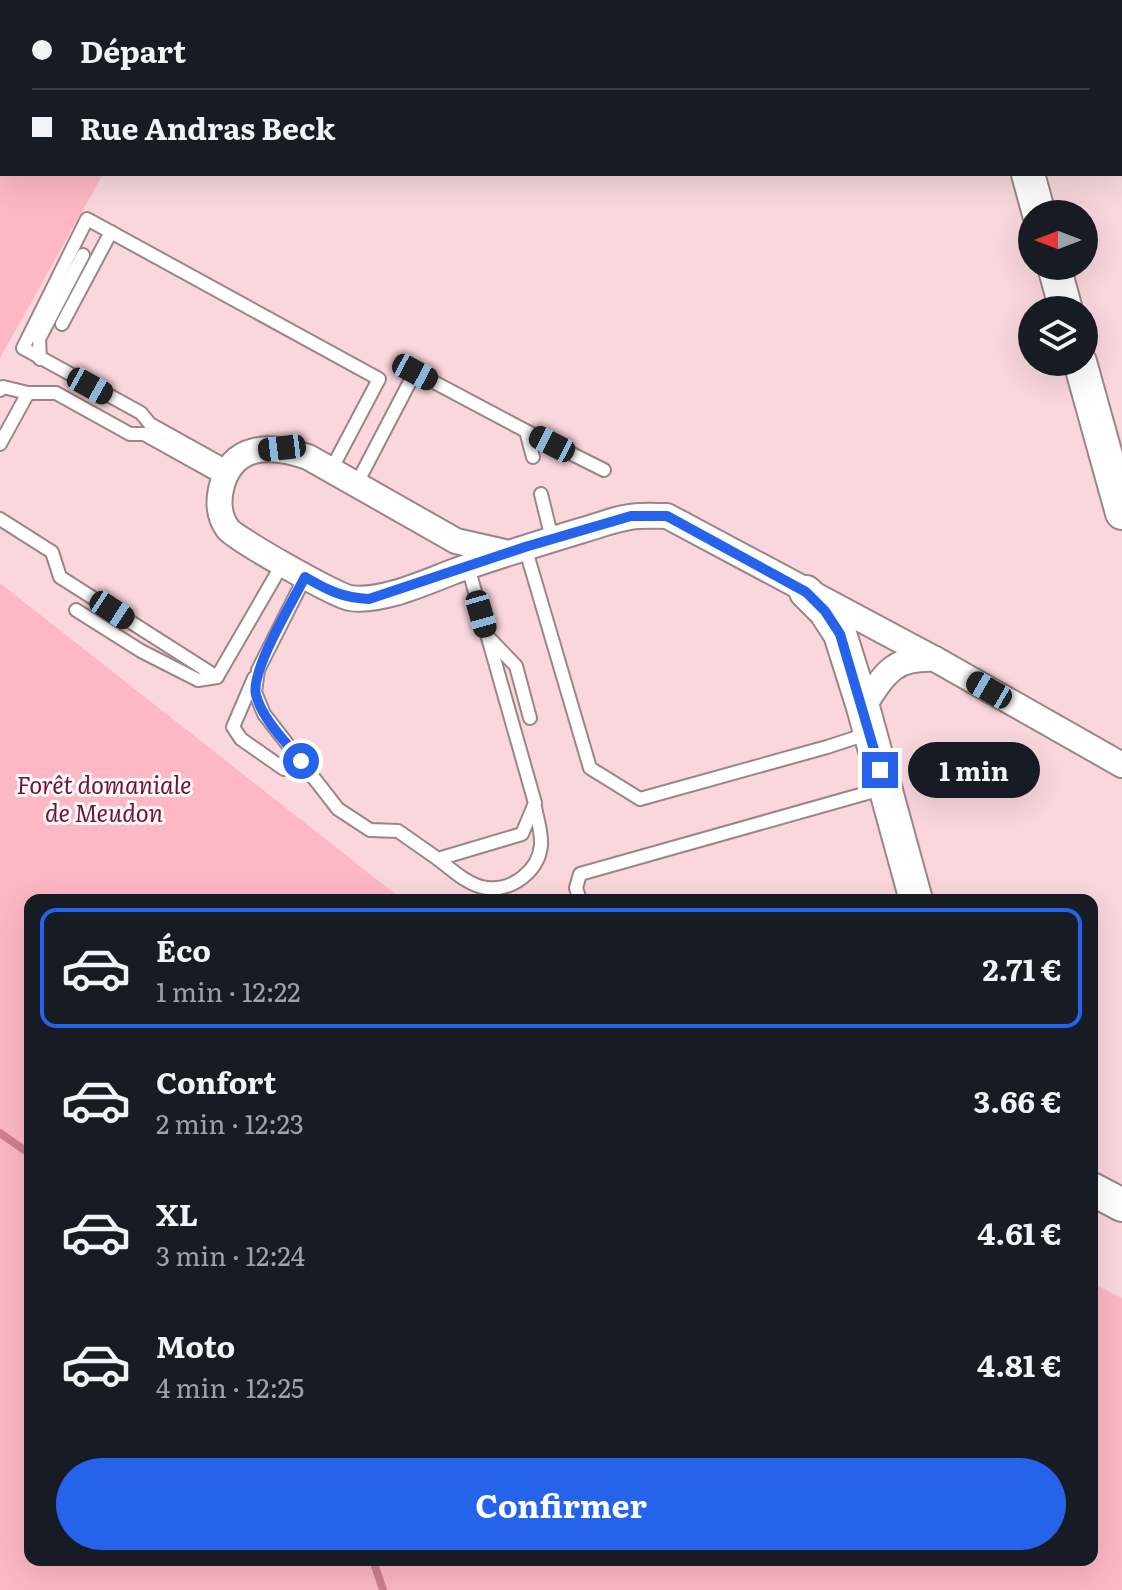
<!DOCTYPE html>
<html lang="fr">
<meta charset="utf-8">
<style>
body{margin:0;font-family:Literata,serif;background:#20242c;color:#f1f3f6;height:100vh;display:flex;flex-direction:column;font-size:30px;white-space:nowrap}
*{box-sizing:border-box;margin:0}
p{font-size:26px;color:#9ea1a6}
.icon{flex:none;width:44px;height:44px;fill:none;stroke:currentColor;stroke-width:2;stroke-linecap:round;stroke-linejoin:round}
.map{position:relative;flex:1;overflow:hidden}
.drawer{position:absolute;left:24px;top:894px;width:1074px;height:672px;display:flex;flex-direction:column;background:#171b24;border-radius:16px;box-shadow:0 8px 32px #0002}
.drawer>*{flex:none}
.hud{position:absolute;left:0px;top:0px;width:1122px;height:176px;box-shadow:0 8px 32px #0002;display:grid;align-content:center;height:176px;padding:0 32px;background:#171b24}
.needle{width:52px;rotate:270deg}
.fabs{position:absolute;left:1018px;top:200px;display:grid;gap:16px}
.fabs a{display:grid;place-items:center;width:80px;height:80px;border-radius:50%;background:#171b24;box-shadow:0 8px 32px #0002;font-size:40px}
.end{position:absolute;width:36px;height:36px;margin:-18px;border:10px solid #2563eb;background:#fff;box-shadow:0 0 0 4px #fff}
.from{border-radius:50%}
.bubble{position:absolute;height:56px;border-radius:28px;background:#171b24;box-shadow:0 8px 32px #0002;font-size:26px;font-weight:700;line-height:56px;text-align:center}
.car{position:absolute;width:24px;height:48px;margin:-24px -12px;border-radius:10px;box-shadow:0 0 6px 2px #0007;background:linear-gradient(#222 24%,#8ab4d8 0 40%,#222 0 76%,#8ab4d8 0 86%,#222 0)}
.hud b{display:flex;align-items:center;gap:28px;height:76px;font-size:30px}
.hud b+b{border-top:2px solid #363941}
.hud i{width:20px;height:20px;background:#f1f3f6}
ul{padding:14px 0 0;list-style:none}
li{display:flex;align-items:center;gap:24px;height:120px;margin:0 16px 12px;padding:0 16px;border:4px solid transparent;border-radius:16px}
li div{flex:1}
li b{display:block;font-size:30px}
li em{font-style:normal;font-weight:700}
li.active{border-color:#2563eb}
li>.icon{width:72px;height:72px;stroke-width:1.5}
.cta{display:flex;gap:16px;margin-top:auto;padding:16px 32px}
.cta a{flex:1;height:92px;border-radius:48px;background:#2563eb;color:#fff;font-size:32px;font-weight:700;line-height:92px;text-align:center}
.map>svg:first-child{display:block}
</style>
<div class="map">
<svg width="1122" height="1590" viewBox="0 0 1122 1590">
<rect width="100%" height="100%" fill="#fce7ea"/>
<!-- built -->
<path fill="#fad7dd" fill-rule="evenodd" d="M198,0H1122V1298L1092,1283V900H403L0,583V358L102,174H1120V2H197ZM1032,214H1084V266H1032ZM1032,310H1084V362H1032Z"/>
<!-- green -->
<g fill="#feb8c5">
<path d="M0,0H197L2,2V174H103L0,358Z"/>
<path d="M0,583L403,900H30V1560H1092V1283L1122,1298V1590H0Z"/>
</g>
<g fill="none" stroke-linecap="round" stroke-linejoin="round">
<!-- stream -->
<g stroke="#d08090" stroke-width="8">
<path d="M0,1133L30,1154"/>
<path d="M373,1560L383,1590"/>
</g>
<defs>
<g id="lane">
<path d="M62,324L111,232"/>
<path d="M40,359L39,339L83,255"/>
<path d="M0,390L3,387L28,393H56L130,434H144L223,478"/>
<path d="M526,431L604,470"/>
<path d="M0,444L28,393"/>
<path d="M229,468L150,424L141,413L23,348L87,219L379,379L331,470"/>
<path d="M356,485L415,372L526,431L533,457"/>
<path d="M541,494L552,539"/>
<path d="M0,519L52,552L60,577L217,677L283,563"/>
<path d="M525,547L590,768L640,799L827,747L870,733"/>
<path d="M305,577L258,670L255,692L264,714L338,809L370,830L398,831L438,859L522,834L535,803L468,567"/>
<path d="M76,610L141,651L198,680L217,677"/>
<path d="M490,639L516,666L530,718"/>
<path d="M254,678L233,727L241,739L284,769"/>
<path d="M438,859C452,870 469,886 487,888C513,891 539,870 541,845C542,833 537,818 535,807"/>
<path d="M580,900L576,888L580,874L885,788"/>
</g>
<g id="street">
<path d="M509,553L456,541L308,457C271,444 231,443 221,489C218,503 219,517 228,529C236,539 336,596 350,598C381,603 426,582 455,571C498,556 540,543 583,530C598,526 614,519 630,517C642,515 655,516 667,516L935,659L1122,765"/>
<path d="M863,707C885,674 892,657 935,659"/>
</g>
<g id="secondary">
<path d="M976,0L977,2"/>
<path d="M1028,174L1039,214"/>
<path d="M1054,266L1066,310"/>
<path d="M1080,362L1122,513"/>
<path d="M806,592L825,611L840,634L863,707L916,900"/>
<path d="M1092,1189L1122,1205"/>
</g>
</defs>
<!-- lane casing -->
<use href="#lane" stroke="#9c8589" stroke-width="16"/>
<!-- street casing -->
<use href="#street" stroke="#9c8589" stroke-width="28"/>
<!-- secondary casing -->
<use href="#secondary" stroke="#9c8589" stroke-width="36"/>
<!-- lane -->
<use href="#lane" stroke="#fff" stroke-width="12"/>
<!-- street -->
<use href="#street" stroke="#fff" stroke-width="24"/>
<!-- secondary -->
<use href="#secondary" stroke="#fff" stroke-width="32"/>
</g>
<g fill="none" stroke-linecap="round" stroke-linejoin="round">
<!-- route -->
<path stroke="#2563eb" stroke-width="10" d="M301,761C285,741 263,720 256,695C250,671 293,601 305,577C327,590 343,598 369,599L525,547L631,516H667L806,592L825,611L840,634L880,770"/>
</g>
<g text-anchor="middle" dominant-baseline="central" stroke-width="6" stroke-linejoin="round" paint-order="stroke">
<!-- park labels -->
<g font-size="24" font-style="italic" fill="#731233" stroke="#fef9fa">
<text x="104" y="783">Forêt domaniale<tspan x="104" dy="28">de Meudon</tspan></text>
</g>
</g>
</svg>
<div class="fabs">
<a><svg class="needle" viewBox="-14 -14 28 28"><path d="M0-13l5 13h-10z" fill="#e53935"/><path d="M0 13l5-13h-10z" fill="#9ea1a6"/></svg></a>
<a><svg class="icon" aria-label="layers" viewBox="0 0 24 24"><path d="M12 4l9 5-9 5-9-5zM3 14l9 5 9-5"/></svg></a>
</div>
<i class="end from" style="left:301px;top:761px"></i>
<i class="end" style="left:880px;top:770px"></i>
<div class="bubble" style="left:908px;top:742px;width:132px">1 min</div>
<i class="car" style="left:415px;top:372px;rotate:118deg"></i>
<i class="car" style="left:90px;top:386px;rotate:119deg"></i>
<i class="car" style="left:552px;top:444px;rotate:297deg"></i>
<i class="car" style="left:282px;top:448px;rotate:263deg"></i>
<i class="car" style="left:112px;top:610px;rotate:123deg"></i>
<i class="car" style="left:481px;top:614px;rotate:164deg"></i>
<i class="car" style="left:989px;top:690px;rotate:300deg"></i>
<div class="hud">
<b><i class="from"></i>Départ</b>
<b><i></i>Rue Andras Beck</b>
</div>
<section class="drawer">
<ul>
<li class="active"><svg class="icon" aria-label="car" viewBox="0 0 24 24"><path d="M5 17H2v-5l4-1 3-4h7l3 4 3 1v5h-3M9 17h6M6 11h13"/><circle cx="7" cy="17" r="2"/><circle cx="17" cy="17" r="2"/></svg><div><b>Éco</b><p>1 min · 12:22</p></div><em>2.71 €</em></li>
<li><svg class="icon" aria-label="car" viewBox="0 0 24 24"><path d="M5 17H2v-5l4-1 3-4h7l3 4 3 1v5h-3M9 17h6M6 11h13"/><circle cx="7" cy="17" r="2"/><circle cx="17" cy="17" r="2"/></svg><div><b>Confort</b><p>2 min · 12:23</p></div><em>3.66 €</em></li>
<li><svg class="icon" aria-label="car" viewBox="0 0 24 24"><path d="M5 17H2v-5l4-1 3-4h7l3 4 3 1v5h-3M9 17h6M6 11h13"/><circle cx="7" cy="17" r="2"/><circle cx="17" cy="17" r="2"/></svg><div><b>XL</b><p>3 min · 12:24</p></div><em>4.61 €</em></li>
<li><svg class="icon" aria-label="car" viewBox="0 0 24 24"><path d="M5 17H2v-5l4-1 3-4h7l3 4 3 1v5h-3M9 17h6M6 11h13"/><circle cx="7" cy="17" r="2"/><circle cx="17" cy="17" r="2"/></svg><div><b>Moto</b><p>4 min · 12:25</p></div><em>4.81 €</em></li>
</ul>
<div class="cta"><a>Confirmer</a></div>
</section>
</div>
